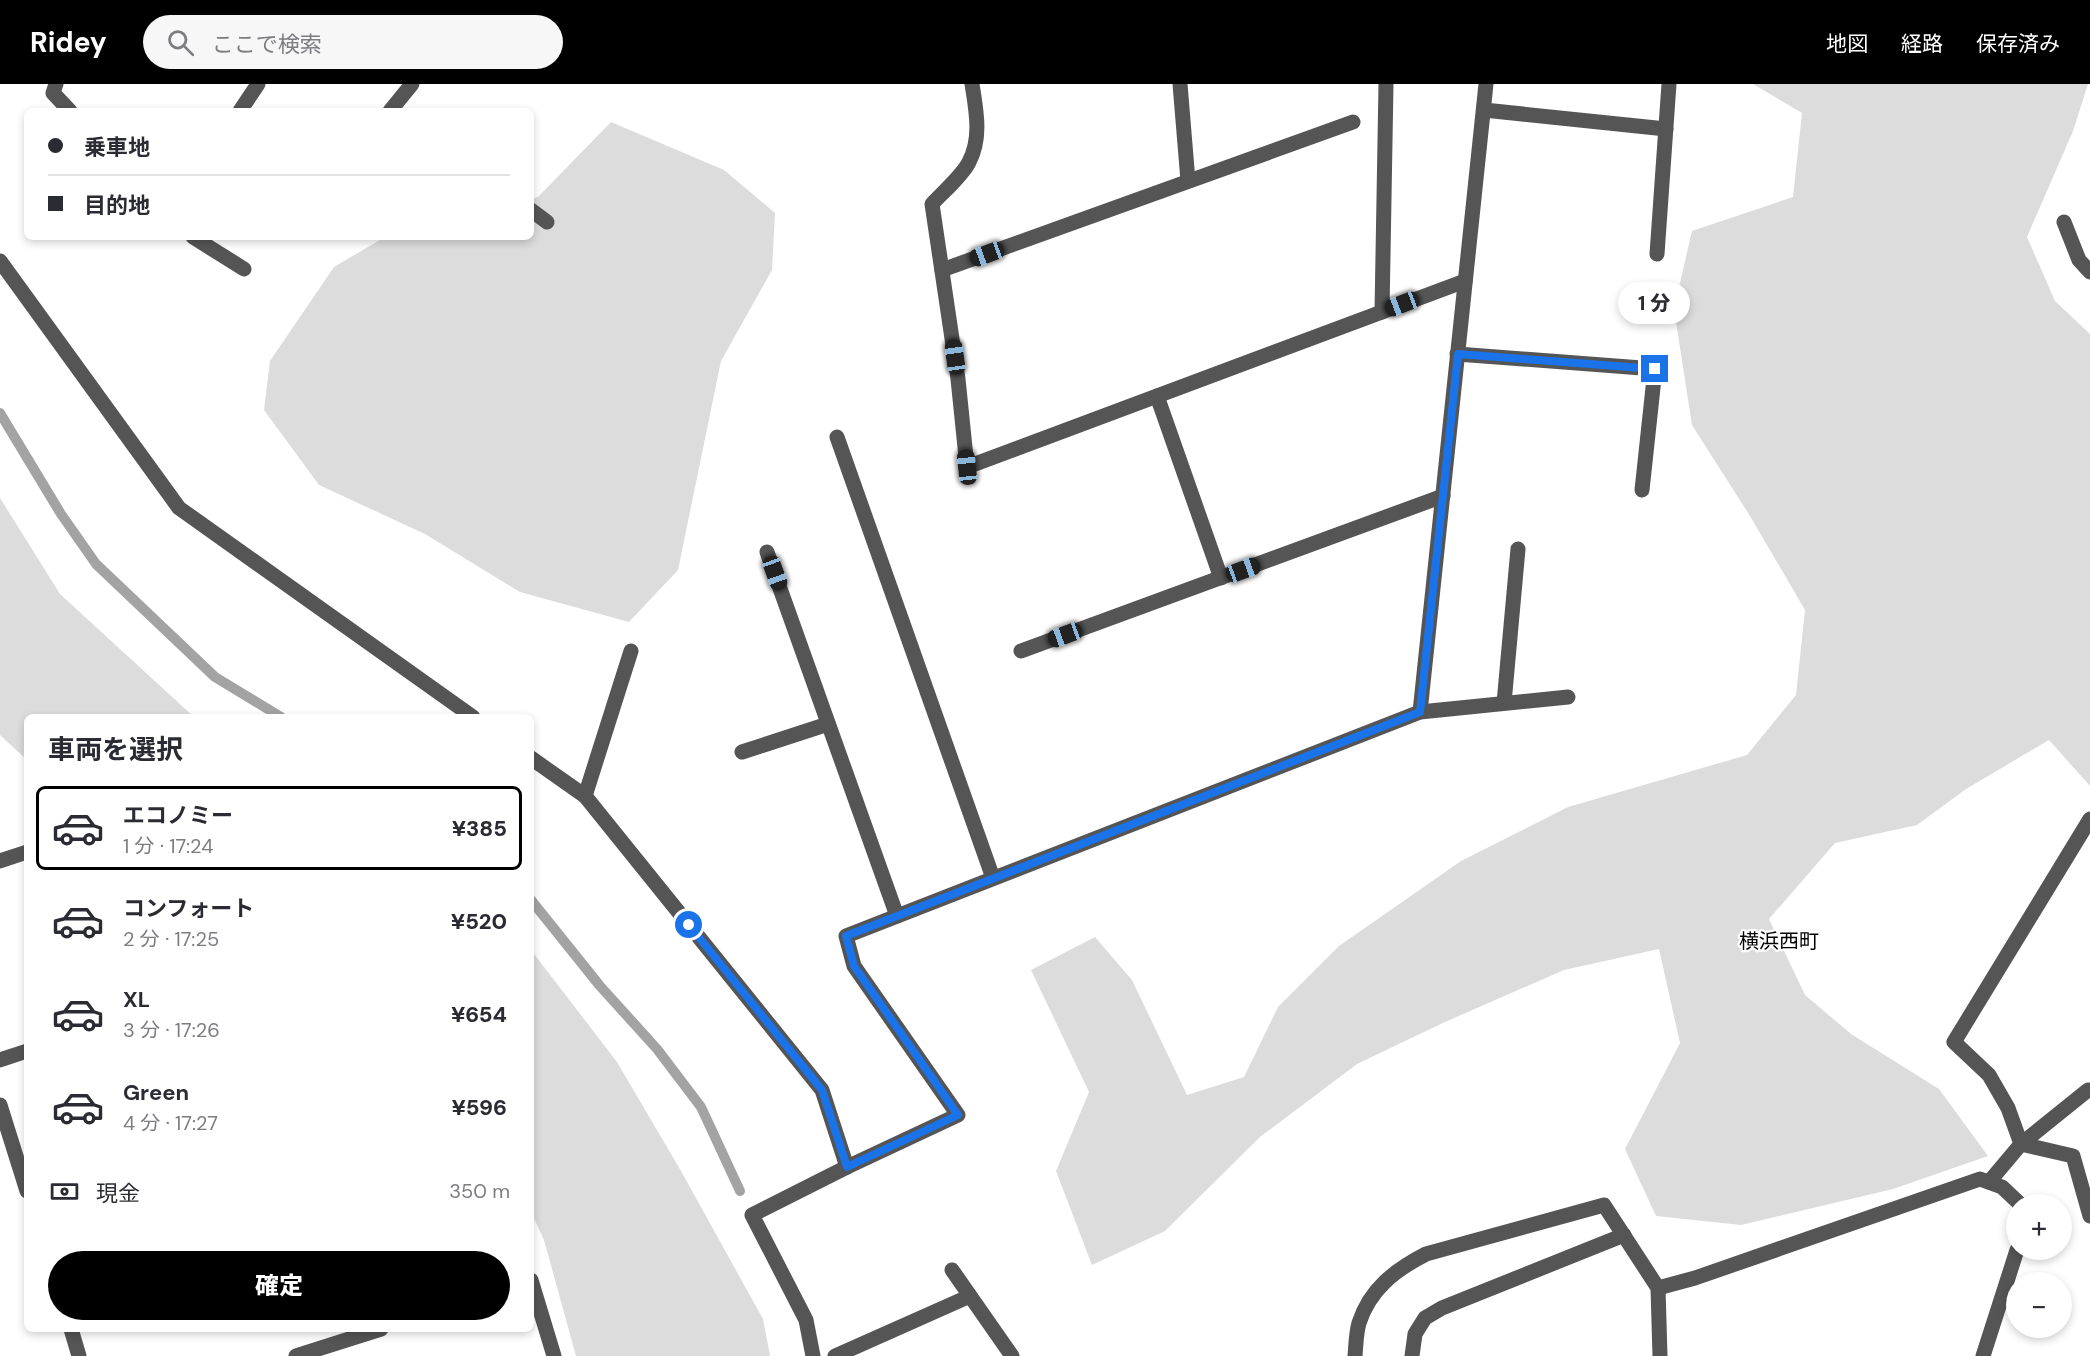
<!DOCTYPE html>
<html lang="ja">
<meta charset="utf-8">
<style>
body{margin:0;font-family:"DM Sans","Noto Sans JP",sans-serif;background:#f7f7f7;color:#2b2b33;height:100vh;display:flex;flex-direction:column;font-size:22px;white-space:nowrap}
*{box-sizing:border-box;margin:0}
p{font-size:20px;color:#7c7c81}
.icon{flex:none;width:33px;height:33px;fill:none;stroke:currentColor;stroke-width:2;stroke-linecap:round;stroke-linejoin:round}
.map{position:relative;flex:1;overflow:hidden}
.drawer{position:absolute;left:24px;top:630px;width:510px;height:618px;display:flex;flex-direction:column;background:#fff;border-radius:9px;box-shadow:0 3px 9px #0003}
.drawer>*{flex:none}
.banner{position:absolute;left:24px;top:24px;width:510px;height:132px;border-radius:9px;box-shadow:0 3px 9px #0003;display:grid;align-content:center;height:132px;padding:0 24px;background:#fff}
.fabs{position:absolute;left:2006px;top:1110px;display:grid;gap:12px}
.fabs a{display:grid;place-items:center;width:66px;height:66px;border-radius:50%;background:#fff;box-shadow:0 3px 9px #0003;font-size:30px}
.end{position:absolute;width:27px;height:27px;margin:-14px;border:8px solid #1a73e8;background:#fff;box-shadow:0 0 0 3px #fff}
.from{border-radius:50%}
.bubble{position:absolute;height:42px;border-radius:21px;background:#fff;box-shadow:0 3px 9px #0003;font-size:20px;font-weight:800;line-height:42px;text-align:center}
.car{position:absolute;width:18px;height:36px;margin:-18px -9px;border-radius:8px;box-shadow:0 0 4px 2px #0007;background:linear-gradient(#222 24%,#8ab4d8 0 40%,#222 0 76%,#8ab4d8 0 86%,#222 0)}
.banner b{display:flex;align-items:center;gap:21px;height:57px;font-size:22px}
.banner b+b{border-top:2px solid #e1e1e2}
.banner i{width:15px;height:15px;background:#2b2b33}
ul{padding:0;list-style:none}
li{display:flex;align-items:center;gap:18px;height:84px;margin:0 12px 9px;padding:0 12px;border:3px solid transparent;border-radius:9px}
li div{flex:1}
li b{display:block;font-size:22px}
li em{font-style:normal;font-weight:800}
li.active{border-color:#000}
li>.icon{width:54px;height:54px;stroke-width:1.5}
h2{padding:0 24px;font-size:27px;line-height:72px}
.pay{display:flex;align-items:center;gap:15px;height:66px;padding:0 24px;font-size:22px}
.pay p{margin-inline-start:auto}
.primary-button{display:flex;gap:12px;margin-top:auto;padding:12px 24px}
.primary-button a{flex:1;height:69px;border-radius:36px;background:#000;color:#fff;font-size:24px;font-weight:800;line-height:69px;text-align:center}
header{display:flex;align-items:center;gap:36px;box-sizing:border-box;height:84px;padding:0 30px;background:#000;color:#fff}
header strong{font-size:28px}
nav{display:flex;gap:33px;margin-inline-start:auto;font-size:21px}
.search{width:420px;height:54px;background:#f7f7f7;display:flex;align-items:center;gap:15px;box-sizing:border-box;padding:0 21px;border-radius:33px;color:#7c7c81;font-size:22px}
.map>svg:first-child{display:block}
</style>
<header>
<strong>Ridey</strong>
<div class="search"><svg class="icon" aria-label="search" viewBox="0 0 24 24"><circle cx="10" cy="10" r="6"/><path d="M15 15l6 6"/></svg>ここで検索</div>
<nav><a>地図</a><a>経路</a><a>保存済み</a></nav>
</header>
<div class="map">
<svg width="2090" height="1272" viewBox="0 0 2090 1272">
<rect width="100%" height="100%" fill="#fff"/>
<!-- green -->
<g fill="#dcdcdc">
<path d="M1753,0H2088L2073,47L2027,153L2055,217L2090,250V702L2049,656L1966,705L1917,741L1835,759L1769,835L1805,911L1851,950L1939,1005L1988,1072L1893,1105L1741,1141L1656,1132L1625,1065L1680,959L1659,865L1564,886L1445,938L1357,980L1260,1053L1165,1147L1092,1181L1056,1087L1089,1008L1031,886L1095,853L1132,896L1187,1011L1244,993L1278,923L1339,862L1461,777L1568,723L1747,671L1796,611L1805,526L1750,432L1692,341L1674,225L1692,147L1793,113L1802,29Z"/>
<path d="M611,38L724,86L775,129L772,186L721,277L678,486L629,538L520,508L425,450L319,401L264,326L270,277L334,183L380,156L389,153H531V115L538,113Z"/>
<path d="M0,414L60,510L194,633H27V676L0,651Z"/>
<path d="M531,866L617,978L681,1087L763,1235L770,1272H576L544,1156L531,1128Z"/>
</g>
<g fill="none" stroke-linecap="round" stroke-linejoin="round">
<!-- stream -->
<g stroke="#a3a3a3" stroke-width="10">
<path d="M0,329L61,430L96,480L215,593L281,633"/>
<path d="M531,816L600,902L657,965L701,1023L740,1107"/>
</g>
<!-- minor -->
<g stroke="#555" stroke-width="15">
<path d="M56,0L53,9L70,27"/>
<path d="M972,0C976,26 982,53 969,78C963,91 943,108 932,120L958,295L967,383L1465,197"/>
<path d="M1180,0L1188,97"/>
<path d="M1484,26L1666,45"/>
<path d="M240,27L258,0"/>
<path d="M390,27L412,0"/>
<path d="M531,126L547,138"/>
<path d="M2064,138L2079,176L2090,188"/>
<path d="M193,153L244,185"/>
<path d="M1657,170L1669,0"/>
<path d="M0,177L179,424L473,633"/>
<path d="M942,186L1353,38"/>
<path d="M1382,228L1386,0"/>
<path d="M1457,270L1655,285L1642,406"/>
<path d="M1157,312L1221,494"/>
<path d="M837,353L993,794"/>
<path d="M767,468L897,832"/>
<path d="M1021,567L1443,412"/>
<path d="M1504,619L1518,465"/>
<path d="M1420,628L1486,0"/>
<path d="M742,668L828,640"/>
<path d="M531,674L585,712L822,1006L847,1083"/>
<path d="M585,712L631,567"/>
<path d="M2090,735L1954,958L1989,991L2008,1024L2021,1060L2073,1072L2090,1132"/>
<path d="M0,777L27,768"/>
<path d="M0,976L27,967"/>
<path d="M0,1021L27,1107"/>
<path d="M1989,1098L2021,1060L2088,1006"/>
<path d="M952,1186L1012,1272"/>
<path d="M531,1196L554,1272"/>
<path d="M1658,1204L1695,1194L1980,1095L2002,1103L2020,1120"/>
<path d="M71,1245L79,1272"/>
<path d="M296,1272L381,1245"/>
<path d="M813,1272L806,1236L752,1131L847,1083L958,1031L854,882L846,852L1420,628L1568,613"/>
<path d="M835,1272L970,1212"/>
<path d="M1355,1272C1356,1261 1356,1249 1359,1239C1370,1205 1395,1186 1426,1170L1604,1121L1658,1204L1660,1272"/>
<path d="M1412,1272L1415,1250L1425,1234L1442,1224L1624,1151"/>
<path d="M1983,1272L2017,1166"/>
</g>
</g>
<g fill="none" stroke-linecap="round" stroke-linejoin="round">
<!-- route -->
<path stroke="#1a73e8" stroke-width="8" d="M689,841L822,1006L847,1083L958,1031L854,882L846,852L1420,628L1458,270L1655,285"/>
</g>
<g text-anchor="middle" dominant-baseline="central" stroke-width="4.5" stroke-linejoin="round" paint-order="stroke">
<!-- quarter labels -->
<g font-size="20" fill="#000" stroke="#fff">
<text x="1779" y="857">横浜西町</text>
</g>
</g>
</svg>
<div class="fabs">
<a>+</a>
<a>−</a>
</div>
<i class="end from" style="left:689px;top:841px"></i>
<i class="end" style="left:1655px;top:285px"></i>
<div class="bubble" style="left:1618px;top:198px;width:72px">1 分</div>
<i class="car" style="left:987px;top:170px;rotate:250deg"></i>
<i class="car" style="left:1402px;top:220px;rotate:249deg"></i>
<i class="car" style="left:955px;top:273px;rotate:352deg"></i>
<i class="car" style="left:967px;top:383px;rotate:354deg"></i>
<i class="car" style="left:1243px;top:486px;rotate:70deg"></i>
<i class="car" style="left:775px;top:489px;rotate:160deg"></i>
<i class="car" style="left:1065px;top:551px;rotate:250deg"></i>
<div class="banner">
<b><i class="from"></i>乗車地</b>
<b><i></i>目的地</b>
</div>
<section class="drawer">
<h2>車両を選択</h2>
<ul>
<li class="active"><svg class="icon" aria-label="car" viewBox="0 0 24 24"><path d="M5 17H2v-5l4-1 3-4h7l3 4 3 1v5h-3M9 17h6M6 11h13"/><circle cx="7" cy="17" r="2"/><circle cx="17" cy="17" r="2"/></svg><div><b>エコノミー</b><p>1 分 · 17:24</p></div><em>¥385</em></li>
<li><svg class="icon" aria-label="car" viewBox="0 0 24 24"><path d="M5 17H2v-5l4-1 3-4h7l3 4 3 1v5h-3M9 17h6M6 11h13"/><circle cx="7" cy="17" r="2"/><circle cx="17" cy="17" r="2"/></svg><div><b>コンフォート</b><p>2 分 · 17:25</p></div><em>¥520</em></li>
<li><svg class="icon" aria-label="car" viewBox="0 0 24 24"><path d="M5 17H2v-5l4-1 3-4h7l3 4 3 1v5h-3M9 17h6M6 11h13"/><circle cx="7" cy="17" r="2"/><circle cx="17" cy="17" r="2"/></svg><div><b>XL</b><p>3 分 · 17:26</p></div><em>¥654</em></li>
<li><svg class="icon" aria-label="car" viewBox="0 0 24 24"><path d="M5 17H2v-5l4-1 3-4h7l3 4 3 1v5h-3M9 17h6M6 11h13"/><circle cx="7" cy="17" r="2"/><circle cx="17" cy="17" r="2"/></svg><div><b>Green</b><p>4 分 · 17:27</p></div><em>¥596</em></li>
</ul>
<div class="pay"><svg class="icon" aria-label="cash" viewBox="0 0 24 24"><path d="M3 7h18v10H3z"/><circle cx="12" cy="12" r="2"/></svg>現金<p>350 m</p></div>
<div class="primary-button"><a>確定</a></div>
</section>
</div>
